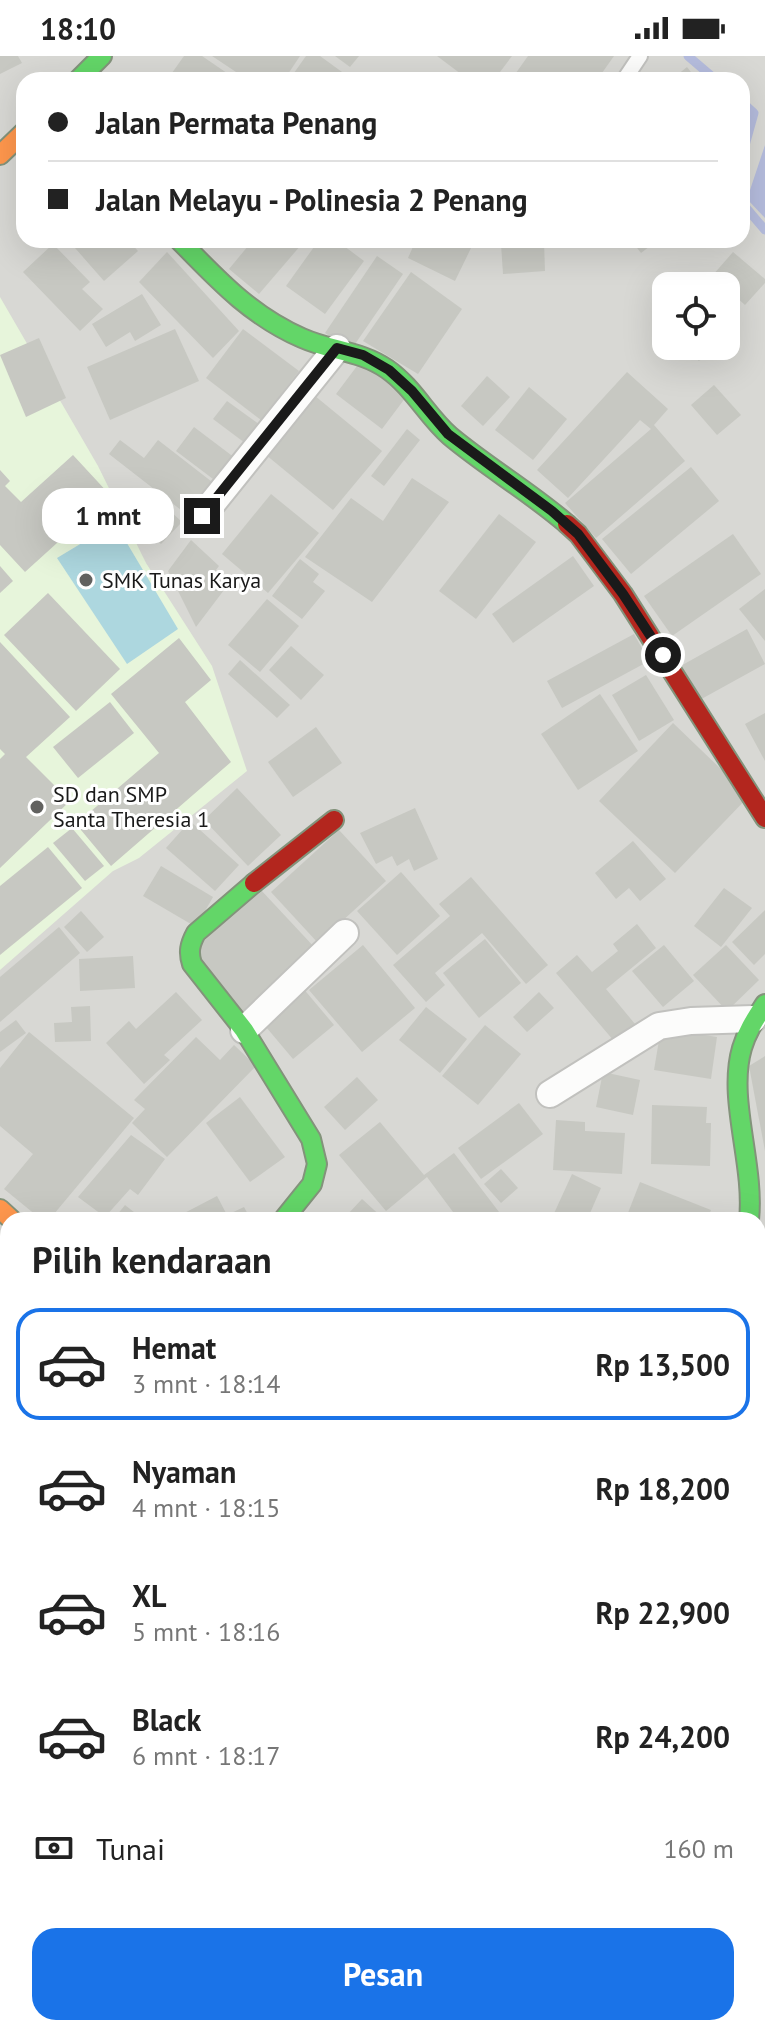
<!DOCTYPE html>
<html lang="id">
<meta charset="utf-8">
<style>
body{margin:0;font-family:"PT Sans",sans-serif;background:#f2f2f2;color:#222;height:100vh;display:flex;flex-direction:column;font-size:30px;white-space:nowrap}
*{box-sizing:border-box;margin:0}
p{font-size:26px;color:#767676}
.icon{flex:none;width:44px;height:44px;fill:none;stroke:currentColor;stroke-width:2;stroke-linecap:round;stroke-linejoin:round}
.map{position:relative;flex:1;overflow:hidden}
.side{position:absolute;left:0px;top:1156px;width:766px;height:824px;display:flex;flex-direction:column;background:#fff;border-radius:24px 24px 0 0;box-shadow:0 8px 32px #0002}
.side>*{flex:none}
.top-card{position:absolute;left:16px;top:16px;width:734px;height:176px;border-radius:24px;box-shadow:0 8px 32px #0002;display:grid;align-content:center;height:176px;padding:0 32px;background:#fff}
.tools{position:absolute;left:652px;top:216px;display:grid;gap:16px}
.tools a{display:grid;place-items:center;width:88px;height:88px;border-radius:16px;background:#fff;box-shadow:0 8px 32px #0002;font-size:40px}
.end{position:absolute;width:36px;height:36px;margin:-18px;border:10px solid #1a1a1a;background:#fff;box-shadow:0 0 0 4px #fff}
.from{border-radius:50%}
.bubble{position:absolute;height:56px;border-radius:24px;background:#fff;box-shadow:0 8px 32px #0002;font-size:26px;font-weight:700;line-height:56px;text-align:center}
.top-card b{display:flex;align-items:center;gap:28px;height:76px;font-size:30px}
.top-card b+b{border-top:2px solid #e0e0e0}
.top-card i{width:20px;height:20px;background:#222}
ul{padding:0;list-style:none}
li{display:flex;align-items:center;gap:24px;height:112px;margin:0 16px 12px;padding:0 16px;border:4px solid transparent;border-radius:24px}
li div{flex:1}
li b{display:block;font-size:30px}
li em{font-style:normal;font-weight:700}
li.current{border-color:#1a73e8}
li>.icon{width:72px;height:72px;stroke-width:1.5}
h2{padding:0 32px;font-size:36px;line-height:96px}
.pay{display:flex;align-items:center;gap:20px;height:88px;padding:0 32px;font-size:30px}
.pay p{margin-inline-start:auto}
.cta{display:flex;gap:16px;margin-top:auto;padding:16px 32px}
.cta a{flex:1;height:92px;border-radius:24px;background:#1a73e8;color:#fff;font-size:32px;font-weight:700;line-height:92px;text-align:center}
.status{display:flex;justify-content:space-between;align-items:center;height:56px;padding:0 40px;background:#fff;direction:ltr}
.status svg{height:22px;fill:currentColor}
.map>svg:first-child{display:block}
</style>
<div class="status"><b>18:10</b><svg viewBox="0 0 49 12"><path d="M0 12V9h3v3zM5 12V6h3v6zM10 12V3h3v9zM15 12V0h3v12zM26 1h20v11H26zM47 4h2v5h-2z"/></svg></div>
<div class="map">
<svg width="765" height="1980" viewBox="0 0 765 1980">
<rect width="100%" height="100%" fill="#e8e9e2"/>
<!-- residential -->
<path fill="#d8d8d4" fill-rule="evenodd" d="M0,0H765V1980H0ZM24,24H742V184H24ZM666,230H726V290H666ZM8,1164H758V1972H8Z"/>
<!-- education -->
<path fill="#e7f5db" d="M0,241L98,410L146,507L212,610L247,715L139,802L113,815L0,914Z"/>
<!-- pitch -->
<path fill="#add7df" d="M115,467L178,573L127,608L57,502Z"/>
<!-- water -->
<path fill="#b5bcdd" d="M765,89V162L747,143Z"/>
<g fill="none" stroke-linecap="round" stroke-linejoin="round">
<!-- stream -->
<g stroke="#b5bcdd" stroke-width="9">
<path d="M688,0L716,24"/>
<path d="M742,46L754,57L742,100"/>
<path d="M742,147L765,174"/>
</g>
</g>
<!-- building -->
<g fill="#c7c8c2">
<path d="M0,0H18L22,7L0,18Z"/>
<path d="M184,0H202L237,24H167Z"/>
<path d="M212,0H300L284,24H248Z"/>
<path d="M306,0H320L353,24H289Z"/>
<path d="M335,0H359L350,11Z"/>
<path d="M437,0H512L494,24H469Z"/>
<path d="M528,0H614L597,24H511Z"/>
<path d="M687,11L697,24H671Z"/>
<path d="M68,184H128L138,195L104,225Z"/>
<path d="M253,184H295L301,189L259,238L229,213Z"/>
<path d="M319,184H336L364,205L325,258L286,230Z"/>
<path d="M416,184L424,187L425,184H455L471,192L455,225L408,202Z"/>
<path d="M631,184H658L641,197Z"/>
<path d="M544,185L545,215L503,218L501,188Z"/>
<path d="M53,188L90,226L82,233L103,253L80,275L23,216Z"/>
<path d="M167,196L239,275L213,302L139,226Z"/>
<path d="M733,196L765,223V227L745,249L712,220Z"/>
<path d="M377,200L403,218L351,294L325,277Z"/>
<path d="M411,216L462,253L418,318L363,285Z"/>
<path d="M142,238L161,269L135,285L130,276L106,291L92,268Z"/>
<path d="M175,273L199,325L110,364L87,311Z"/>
<path d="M243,273L299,315L261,364L206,322Z"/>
<path d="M39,282L66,342L26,361L0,299Z"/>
<path d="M682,290H712L699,305Z"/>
<path d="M360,306L406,341L382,373L336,338Z"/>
<path d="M627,316L668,353L654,369L685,405L596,482L565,447L651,373L640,364L568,442L537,414Z"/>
<path d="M487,320L510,341L483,370L461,350Z"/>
<path d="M714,329L741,359L717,379L691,349Z"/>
<path d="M529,331L567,363L533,404L495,374Z"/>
<path d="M309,335L382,395L333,454L260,394Z"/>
<path d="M227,345L263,371L249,390L213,363Z"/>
<path d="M194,371L235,402L217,426L176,395Z"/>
<path d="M407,373L420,384L384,430L371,420Z"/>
<path d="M120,384L144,402L158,384L216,429L190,461L109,398Z"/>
<path d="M73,399L110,439L25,516L0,489V414L10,425L5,430L21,446Z"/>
<path d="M691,411L719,445L631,518L602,483Z"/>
<path d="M412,422L449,446L372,546L305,501L351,442L383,465Z"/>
<path d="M271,438L319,477L268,537L222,498Z"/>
<path d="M158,444L182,466L161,488L138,467Z"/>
<path d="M499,458L536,486L476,563L439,535Z"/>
<path d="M733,478L761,518L672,580L644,540Z"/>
<path d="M191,484L219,510L210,522L224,534L196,571L168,515Z"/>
<path d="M573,500L594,530L513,587L492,558Z"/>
<path d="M300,503L319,518L313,526L325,535L302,563L272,540Z"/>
<path d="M0,510L13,525L0,537Z"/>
<path d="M765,533V585L739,553Z"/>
<path d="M48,537L120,613L76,655L4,579Z"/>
<path d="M267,543L299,570L260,616L228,589Z"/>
<path d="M747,573L765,608L696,646L677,612Z"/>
<path d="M634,578L649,605L562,652L547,625Z"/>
<path d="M179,582L211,624L185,646L231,706L111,810L76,768L159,697L111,638Z"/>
<path d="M0,586L70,661L26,701L70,745L0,812V703L5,698L0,693Z"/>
<path d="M291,590L324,619L301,644L269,614Z"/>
<path d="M240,604L290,649L277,662L228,618Z"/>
<path d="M646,619L674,664L639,685L612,639Z"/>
<path d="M600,638L638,695L578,734L541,678Z"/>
<path d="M110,646L134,677L78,722L53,691Z"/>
<path d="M765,657V705L745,668Z"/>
<path d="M673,667L749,740L675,817L599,745Z"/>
<path d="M316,671L342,707L293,741L268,706Z"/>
<path d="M237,732L281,779L248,810L204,764Z"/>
<path d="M415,752L438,803L414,815L409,803L397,810L392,800L376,808L360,777Z"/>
<path d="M190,765L239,809L215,835L166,792Z"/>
<path d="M72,772L104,810L85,825L53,787Z"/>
<path d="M339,774L386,825L318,887L271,836Z"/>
<path d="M633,785L666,823L640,845L629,832L616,843L595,817Z"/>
<path d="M48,791L82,832L0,899V830Z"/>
<path d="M161,810L213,841L196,871L143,840Z"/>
<path d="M401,816L440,860L397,899L357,855Z"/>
<path d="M471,821L548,909L526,928L482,877L435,917L445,929L426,946L393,909L450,860L439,848Z"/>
<path d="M724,832L752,852L721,891L694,870Z"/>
<path d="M260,833L316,893L245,959L188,900Z"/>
<path d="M765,854V898L754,909L732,886Z"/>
<path d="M81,855L104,881L87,896L64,871Z"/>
<path d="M637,868L656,892L606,933L635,968L614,985L556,917L577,899L592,916L618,895L613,888Z"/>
<path d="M59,871L80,897L0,966V921Z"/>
<path d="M485,883L521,927L479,962L443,917Z"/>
<path d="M363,889L415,952L362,996L309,934Z"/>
<path d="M664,889L694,925L663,951L632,915Z"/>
<path d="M726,889L759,924L727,955L693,919Z"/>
<path d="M133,900L135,932L80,935L79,903Z"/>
<path d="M302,931L334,969L293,1003L261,965Z"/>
<path d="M176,936L202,964L164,999L170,1004L144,1028L106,987L129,965L136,973Z"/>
<path d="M539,936L554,952L527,976L513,961Z"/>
<path d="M90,950L91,985L55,986L54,967L72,966L71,951Z"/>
<path d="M426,951L467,983L440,1017L399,984Z"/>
<path d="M16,964L26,977L0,996V976Z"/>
<path d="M485,969L521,998L478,1049L442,1020Z"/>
<path d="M661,972L717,981L711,1023L654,1014Z"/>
<path d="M29,976L134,1062L49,1164H42L4,1133L33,1098L0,1070V1012Z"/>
<path d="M196,981L220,1004L234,989L256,1010L167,1101L132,1067L145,1053L134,1044Z"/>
<path d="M765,1000V1095L749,1010Z"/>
<path d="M603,1016L640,1024L633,1059L596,1051Z"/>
<path d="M357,1021L378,1044L345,1074L324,1051Z"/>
<path d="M240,1041L285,1101L250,1126L206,1067Z"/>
<path d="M519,1047L543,1078L481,1123L458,1092Z"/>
<path d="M652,1049L707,1051L706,1067H711L710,1110L651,1108Z"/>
<path d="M556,1064L585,1066V1075L625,1077L622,1118L553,1114Z"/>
<path d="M380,1066L424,1119L454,1097L499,1156L489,1164H459L427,1121L386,1155L339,1099Z"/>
<path d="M131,1079L165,1103L138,1139L130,1133L105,1161L78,1141Z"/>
<path d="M501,1113L518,1132L501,1147L484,1128Z"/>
<path d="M572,1118L601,1132L587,1164H551Z"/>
<path d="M640,1126L711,1154L707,1164H632L626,1162Z"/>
<path d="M217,1140L227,1159L244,1151L251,1164H171Z"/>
<path d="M362,1143L385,1164H350L352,1162L348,1158Z"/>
<path d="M125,1149L144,1164H113Z"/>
<path d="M4,1178L8,1182V1266L0,1273V1183Z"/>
<path d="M8,1285V1365L0,1357V1292Z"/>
<path d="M0,1388L8,1396V1508H0Z"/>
<path d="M758,1442L765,1447V1455L758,1463Z"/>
<path d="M8,1548V1597H0V1549Z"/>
<path d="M8,1726V1766L0,1768V1729Z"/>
<path d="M765,1771V1832L758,1822V1776Z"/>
<path d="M0,1837L4,1844L8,1841V1921L0,1909Z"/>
<path d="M760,1842L765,1843V1911L758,1909V1852Z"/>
<path d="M759,1961L765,1964V1980H748L753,1972H758Z"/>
<path d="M23,1972H56L60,1980H6Z"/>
<path d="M154,1972H206L207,1979L157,1980Z"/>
<path d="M470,1972H556L550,1980H482Z"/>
<path d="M609,1972H659L654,1980H604Z"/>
<path d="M675,1972H742L737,1980H670Z"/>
</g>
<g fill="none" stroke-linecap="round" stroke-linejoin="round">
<defs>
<path id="lane" d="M624,24L640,0"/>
<g id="street">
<path d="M202,460L337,292"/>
<path d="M244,974L345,877"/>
<path d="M550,1038L659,970L691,965L753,963"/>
<path d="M758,1327L765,1332"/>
<path d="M0,1964L8,1959"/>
</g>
<g id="fast">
<path d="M78,24L102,0"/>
<path d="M179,184C217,223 251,260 302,282C331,295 361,295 387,313C413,331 427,360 450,380C487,411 530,436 567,468"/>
<path d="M254,827L196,877C190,888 188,896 192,908L244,974L311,1083L317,1108L312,1128L283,1164"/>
<path d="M749,1164C755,1108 727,1043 742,992C747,975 756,962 765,948"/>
</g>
<g id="slow">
<path d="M0,99L24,76"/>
<path d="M0,1153L12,1164"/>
</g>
<g id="jam">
<path d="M567,468L578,478L623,538L765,762"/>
<path d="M254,827L334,764"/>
<path d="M758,1931L765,1934"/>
</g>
</defs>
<!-- lane casing -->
<use href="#lane" stroke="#c1c1be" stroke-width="18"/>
<!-- street casing -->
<use href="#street" stroke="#c1c1be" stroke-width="30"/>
<!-- fast casing -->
<use href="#fast" stroke="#83937b" stroke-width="22"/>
<!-- slow casing -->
<use href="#slow" stroke="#83937b" stroke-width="22"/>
<!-- jam casing -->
<use href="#jam" stroke="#83937b" stroke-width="22"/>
<!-- lane -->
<use href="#lane" stroke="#fcfcfb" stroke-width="14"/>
<!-- street -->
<use href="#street" stroke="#fcfcfb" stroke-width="26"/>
<!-- fast -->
<use href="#fast" stroke="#63d668" stroke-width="18"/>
<!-- slow -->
<use href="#slow" stroke="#ff974d" stroke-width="18"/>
<!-- jam -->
<use href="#jam" stroke="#b3261e" stroke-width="18"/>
</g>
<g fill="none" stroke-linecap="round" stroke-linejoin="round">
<!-- route -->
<path stroke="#1a1a1a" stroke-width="10" d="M202,460L337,292L363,299L389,314L412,335L448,378L552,455L578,478L623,538L663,599"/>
</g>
<!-- markers -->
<g fill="#626260" stroke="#fff" stroke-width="3">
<circle cx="86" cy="524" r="8"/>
<circle cx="37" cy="751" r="8"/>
</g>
<g text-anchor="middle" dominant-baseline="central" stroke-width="6" stroke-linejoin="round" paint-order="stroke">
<!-- poi labels -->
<g font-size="22" fill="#1a1a1a" stroke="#fff" text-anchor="start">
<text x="102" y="524">SMK Tunas Karya</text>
<text x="53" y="738">SD dan SMP<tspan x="53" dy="25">Santa Theresia 1</tspan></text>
</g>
</g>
</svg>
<div class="tools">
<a><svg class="icon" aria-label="locate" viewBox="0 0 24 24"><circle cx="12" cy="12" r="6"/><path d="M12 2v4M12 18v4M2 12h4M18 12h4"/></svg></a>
</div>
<i class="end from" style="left:663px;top:599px"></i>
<i class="end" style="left:202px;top:460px"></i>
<div class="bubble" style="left:42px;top:432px;width:132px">1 mnt</div>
<div class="top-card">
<b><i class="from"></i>Jalan Permata Penang</b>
<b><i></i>Jalan Melayu - Polinesia 2 Penang</b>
</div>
<section class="side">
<h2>Pilih kendaraan</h2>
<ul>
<li class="current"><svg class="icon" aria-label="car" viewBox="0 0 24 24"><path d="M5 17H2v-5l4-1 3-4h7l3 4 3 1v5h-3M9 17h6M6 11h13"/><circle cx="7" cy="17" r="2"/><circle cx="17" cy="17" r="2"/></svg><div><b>Hemat</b><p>3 mnt · 18:14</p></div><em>Rp 13,500</em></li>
<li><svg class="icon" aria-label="car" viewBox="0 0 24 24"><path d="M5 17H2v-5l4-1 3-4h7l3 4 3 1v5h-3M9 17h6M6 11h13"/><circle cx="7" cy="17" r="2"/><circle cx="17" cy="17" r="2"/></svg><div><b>Nyaman</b><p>4 mnt · 18:15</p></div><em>Rp 18,200</em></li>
<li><svg class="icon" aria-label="car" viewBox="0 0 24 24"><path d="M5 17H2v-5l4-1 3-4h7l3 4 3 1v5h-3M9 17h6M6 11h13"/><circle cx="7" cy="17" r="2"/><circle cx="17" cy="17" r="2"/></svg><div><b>XL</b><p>5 mnt · 18:16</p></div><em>Rp 22,900</em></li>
<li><svg class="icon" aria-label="car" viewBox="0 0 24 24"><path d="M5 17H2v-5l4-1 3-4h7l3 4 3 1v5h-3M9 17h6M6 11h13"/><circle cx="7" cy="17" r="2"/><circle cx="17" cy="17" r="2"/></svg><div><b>Black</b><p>6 mnt · 18:17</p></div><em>Rp 24,200</em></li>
</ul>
<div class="pay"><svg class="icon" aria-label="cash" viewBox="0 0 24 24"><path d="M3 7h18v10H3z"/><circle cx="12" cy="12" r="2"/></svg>Tunai<p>160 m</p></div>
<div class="cta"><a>Pesan</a></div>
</section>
</div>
